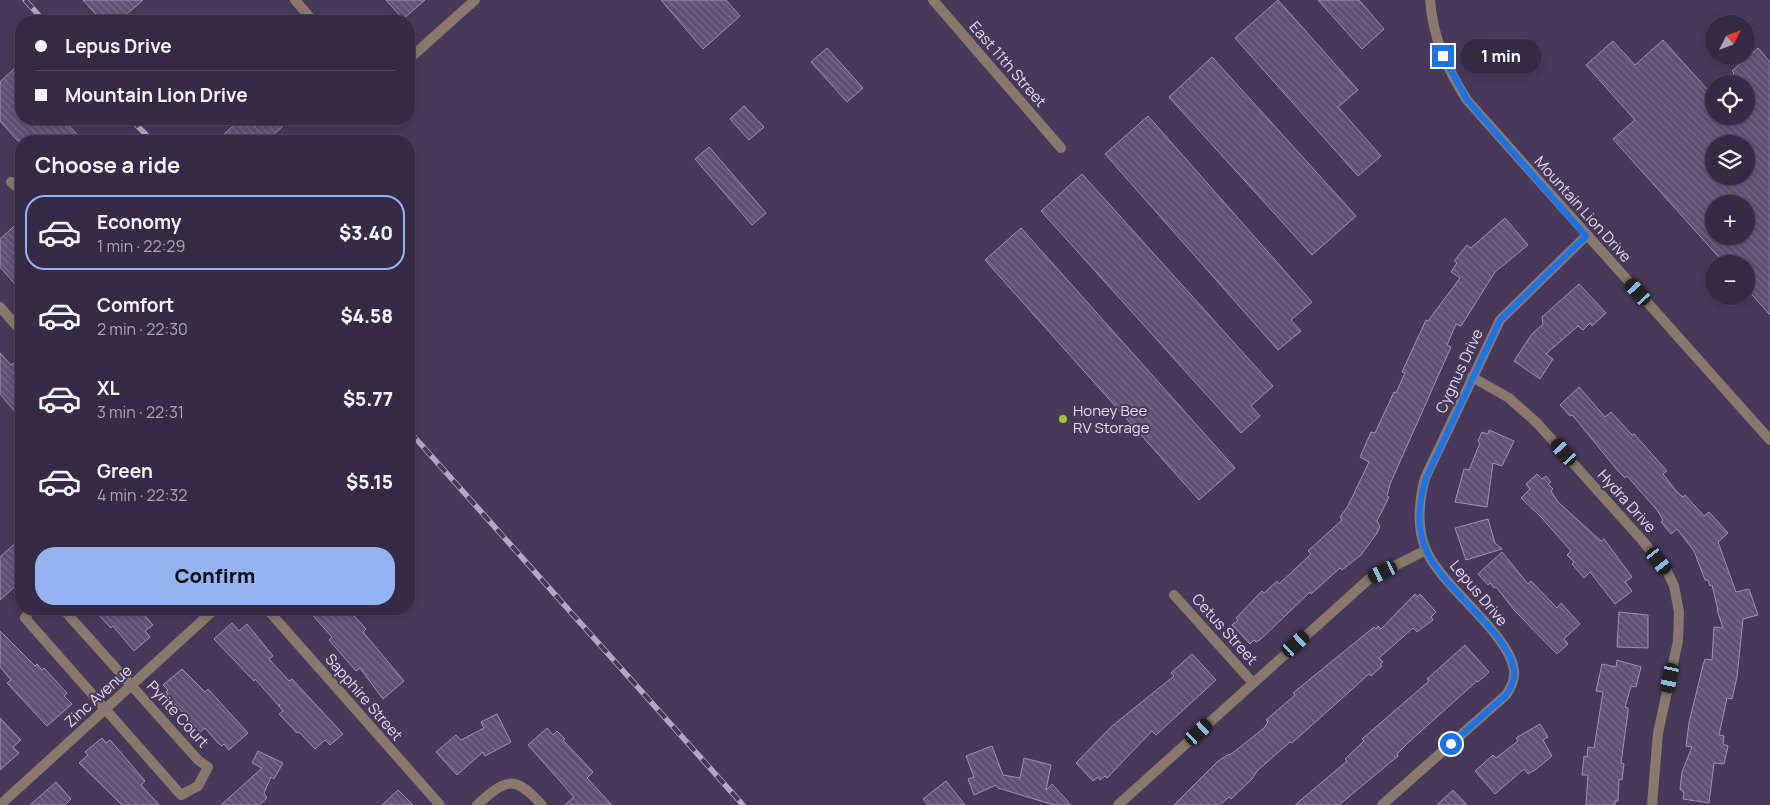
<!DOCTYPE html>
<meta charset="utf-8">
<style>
body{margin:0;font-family:Manrope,sans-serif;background:#41374f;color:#f1f3f6;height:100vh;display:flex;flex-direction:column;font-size:19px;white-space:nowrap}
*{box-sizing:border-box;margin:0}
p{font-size:16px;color:#aaa7b2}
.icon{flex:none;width:28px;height:28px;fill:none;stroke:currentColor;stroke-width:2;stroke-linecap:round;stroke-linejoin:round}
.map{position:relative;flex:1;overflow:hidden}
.side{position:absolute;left:15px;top:135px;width:400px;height:480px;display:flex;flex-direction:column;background:#362b44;border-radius:20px;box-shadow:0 2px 8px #0003,0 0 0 1px #50475d}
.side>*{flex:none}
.guide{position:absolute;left:15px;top:15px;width:400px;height:110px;border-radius:20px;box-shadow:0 2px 8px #0003,0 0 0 1px #50475d;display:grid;align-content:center;height:110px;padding:0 20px;background:#362b44}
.needle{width:32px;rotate:48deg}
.controls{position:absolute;left:1705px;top:15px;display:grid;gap:10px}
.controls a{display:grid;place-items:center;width:50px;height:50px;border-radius:50%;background:#362b44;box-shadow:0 2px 8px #0003,0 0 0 1px #50475d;font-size:25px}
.end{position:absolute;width:22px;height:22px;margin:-11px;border:6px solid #1a73e8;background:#fff;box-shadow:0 0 0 2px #fff}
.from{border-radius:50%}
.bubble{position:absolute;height:35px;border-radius:18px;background:#362b44;box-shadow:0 2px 8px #0003,0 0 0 1px #50475d;font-size:16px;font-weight:800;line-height:35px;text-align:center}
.car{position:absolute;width:15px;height:30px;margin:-15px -8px;border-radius:6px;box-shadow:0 0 4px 1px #0007;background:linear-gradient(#222 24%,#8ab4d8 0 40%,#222 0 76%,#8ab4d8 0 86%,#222 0)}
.guide b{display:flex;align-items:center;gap:18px;height:48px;font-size:19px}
.guide b+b{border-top:1px solid #50475d}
.guide i{width:12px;height:12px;background:#f1f3f6}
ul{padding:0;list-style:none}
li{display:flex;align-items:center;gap:15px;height:75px;margin:0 10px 8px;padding:0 10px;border:2px solid transparent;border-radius:20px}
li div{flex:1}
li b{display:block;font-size:19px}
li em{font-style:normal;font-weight:800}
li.selected{border-color:#95b2f1}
li>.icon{width:45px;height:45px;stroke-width:1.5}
h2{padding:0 20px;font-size:22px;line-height:60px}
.primary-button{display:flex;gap:10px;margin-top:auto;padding:10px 20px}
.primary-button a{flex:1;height:58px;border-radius:20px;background:#95b2f1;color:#111;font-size:20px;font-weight:800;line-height:58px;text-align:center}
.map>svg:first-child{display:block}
</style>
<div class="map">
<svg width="1770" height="805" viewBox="0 0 1770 805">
<defs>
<pattern id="building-back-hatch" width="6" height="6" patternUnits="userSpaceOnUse" patternTransform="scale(1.25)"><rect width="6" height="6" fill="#605174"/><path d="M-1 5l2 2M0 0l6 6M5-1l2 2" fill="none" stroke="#766988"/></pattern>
</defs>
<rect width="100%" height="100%" fill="#48395a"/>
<!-- building -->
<g fill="url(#building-back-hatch)" stroke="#9f8fb6" fill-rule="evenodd">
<path d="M83,0H143L119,21H102Z"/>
<path d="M386,0H425L403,19Z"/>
<path d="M661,0H726L740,16L703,49Z"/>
<path d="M1278,0L1358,90L1338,107L1381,156L1358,176L1235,38Z"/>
<path d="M1318,0H1359L1384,29L1362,49Z"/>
<path d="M1663,40L1714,97V116H1746V84H1722L1734,73L1732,71L1758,48L1770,62V315L1746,288V264H1725L1613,139L1635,120L1586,65L1613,41L1635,65ZM1714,144H1746V176H1714ZM1714,204H1746V236H1714Z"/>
<path d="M827,48L863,88L847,102L811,62Z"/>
<path d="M1212,57L1356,216L1312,255L1169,97Z"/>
<path d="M16,67L21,73V119H63L83,141H18L0,121V82Z"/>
<path d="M744,106L764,127L749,140L730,119Z"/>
<path d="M1148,116L1312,302L1291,320L1301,331L1278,350L1105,154Z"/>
<path d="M241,119H291L266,141H216Z"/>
<path d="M709,147L766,213L752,225L695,159Z"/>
<path d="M1082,174L1273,386L1251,406L1260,416L1241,433L1041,211Z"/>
<path d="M1505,218L1528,245L1495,272L1461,326L1456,324L1447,345L1451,347L1390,484L1387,496L1389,497L1377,521L1380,526L1377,533L1361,555L1342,570L1340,568L1311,594L1310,592L1261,639L1256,642L1254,640L1250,644L1232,625L1238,620L1236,618L1262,591L1264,593L1277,581L1279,584L1311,554L1308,551L1342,520L1340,517L1348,506L1369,462L1360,457L1371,432L1375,433L1394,392L1396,393L1405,373L1402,372L1426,320L1428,321L1460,278L1451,272L1457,263L1454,261L1467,245L1471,248Z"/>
<path d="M21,220V291L0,267V239Z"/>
<path d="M1021,228L1235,468L1199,500L985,260Z"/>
<path d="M1579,284L1606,313L1592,326L1590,323L1583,330L1578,326L1546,354L1553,359L1540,379L1514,361L1532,334L1543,324L1542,317Z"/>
<path d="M0,353L11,365L14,363L21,372V419L0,394Z"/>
<path d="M1579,387L1605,417L1611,412L1632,435L1634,434L1667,471L1663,474L1677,492L1683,497L1685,495L1704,516L1709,512L1728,533L1718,542L1736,592L1749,589L1758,615L1743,619L1737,677L1732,699L1727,698L1719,735L1724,736L1723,744L1728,746L1724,764L1714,763L1709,803L1683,799L1684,793L1680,789L1682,772L1692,747L1686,746L1689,723L1703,665L1705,659L1712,660L1714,627L1723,628L1717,610H1718L1712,585L1710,586L1708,580H1705L1694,551L1677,529L1671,534L1661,522L1663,520L1657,510L1627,476L1625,478L1618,471L1574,417L1572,415L1570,416L1560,405Z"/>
<path d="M1489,430L1514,441L1502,466L1493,463L1487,507L1455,502L1464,469L1469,470L1480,443L1478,441L1482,432L1488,434Z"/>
<path d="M1537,474L1542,479L1546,476L1551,482L1548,484L1553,489L1551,491L1558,502L1601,541L1604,539L1632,577L1625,582L1632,591L1615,604L1590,572L1584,578L1572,564L1574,562L1567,555L1571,551L1541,517L1521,498L1530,489L1526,484Z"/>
<path d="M1488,519L1495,543L1502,549L1466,560L1455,528Z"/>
<path d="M21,538V581L0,600V557Z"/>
<path d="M1502,552L1528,584L1531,581L1557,608L1561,603L1580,624L1564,639L1568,644L1557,654L1515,611L1496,587L1494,588L1490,583L1488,585L1478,574Z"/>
<path d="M1415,594L1417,597L1420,594L1436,612L1431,617L1433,620L1417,632L1413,628L1379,658L1383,662L1380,664L1382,666L1371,676L1369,674L1292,743L1290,742L1257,771L1252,779L1231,799L1229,797L1220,805H1174L1218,761L1229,754L1230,755L1264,728L1268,722L1266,720L1295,695L1293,693L1374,627L1376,629L1378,626L1381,629Z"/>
<path d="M93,609H139L153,625L145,631L150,637L134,651L113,626L111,628Z"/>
<path d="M307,609H348L366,629L363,632L404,681L383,699L360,668L356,671L329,640L332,637Z"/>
<path d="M1619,612L1648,615V648L1617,647Z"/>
<path d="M232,623L239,631L247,624L273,656L269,659L289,681L292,679L343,734L330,745L325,740L315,749L299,732L297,733L279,714L283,711L279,706L280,704L279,706L255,679L254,681L214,639Z"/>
<path d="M0,631L35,666L37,664L42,670L44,668L67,693L64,696L72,704L47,726L7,683L11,680L0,667Z"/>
<path d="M1465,645L1489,672L1478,682L1477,681L1410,741L1397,754L1398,756L1339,805H1295L1347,761L1345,759L1364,741L1362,739L1429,681L1427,679Z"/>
<path d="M1192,654L1216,680L1156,735L1152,731L1107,778L1105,776L1100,780L1098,777L1093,781L1076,763L1112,726L1174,676L1171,673Z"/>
<path d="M1617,660L1641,667L1636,687L1631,686L1625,707L1628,708V712L1621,763L1624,764L1622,780L1619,779L1618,801H1615V805H1586L1588,775H1582L1584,756L1587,757L1588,747L1594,748L1603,692L1596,691L1602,664L1616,667Z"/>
<path d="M182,669L205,692L208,689L248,733L229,750L224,744L222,746L218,743L205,728L200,732L168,696L166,692L168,690L163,685Z"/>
<path d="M497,714L511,742L485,756L483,752L457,775L436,752L456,735L461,740L484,728L481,722Z"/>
<path d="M0,718L21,740L13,747L19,753L0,770Z"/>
<path d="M1540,724L1548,737L1543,740L1552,756L1535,770L1528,774L1524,769L1495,794L1475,771L1493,755L1496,758L1518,741L1516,738Z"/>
<path d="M547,728L553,735L557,731L565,739L563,740L593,772L587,778L612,805H565L574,797L528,745Z"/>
<path d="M102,738L106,743L110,740L123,755L145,781L141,785L159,805H122L79,763L88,755L85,752Z"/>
<path d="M992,746L1003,775L1020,778L1024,758L1051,765L1046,790L1052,784L1071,805H1054L998,788L996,785L974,795L968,779L974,777L966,756Z"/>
<path d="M258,751L283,763L274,779L271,777L264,793L267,798L259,805H221L262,768L252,763Z"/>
<path d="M946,781L965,805H928L923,799Z"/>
<path d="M56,782L71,799L65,805H30Z"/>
<path d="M398,790L413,805H382Z"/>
<path d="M1453,790L1467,805H1437Z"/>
</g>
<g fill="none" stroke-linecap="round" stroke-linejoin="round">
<!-- street -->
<g stroke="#88796c" stroke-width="10">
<path d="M295,0L313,21"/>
<path d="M933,0L1061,148"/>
<path d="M1430,0C1433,38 1447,69 1467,100L1770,440"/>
<path d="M409,59L475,0"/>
<path d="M11,182L21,191"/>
<path d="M0,307L21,331"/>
<path d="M1472,377L1509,398L1537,423L1642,540L1667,571L1674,586L1679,612L1678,641L1658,733L1652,805"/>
<path d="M1174,595L1253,683"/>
<path d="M31,609L25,618L181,795L198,786L208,767L198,760L63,609"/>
<path d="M267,609L440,805"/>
<path d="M0,805L215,609"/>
<path d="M477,805C506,779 514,774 542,805"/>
<path d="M1118,805L1369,579L1426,550"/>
<path d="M1382,805L1506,695C1511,688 1515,678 1514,670C1509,633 1442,587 1426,550C1416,527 1419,501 1425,478L1500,320L1586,236"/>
</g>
<defs>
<g id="rail">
<path d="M25,0L44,21"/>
<path d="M131,119L152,141"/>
<path d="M409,431L743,805"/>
</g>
</defs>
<!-- rail casing -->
<use href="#rail" stroke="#b2a8c0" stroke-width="5.5"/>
<!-- rail -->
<use href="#rail" stroke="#48395a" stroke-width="4" stroke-dasharray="11" stroke-linecap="butt"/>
</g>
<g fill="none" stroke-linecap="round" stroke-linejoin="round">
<!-- route -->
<path stroke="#1a73e8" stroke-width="6" d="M1443,56L1467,100L1586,236L1500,320L1426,478C1419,501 1416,527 1426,550C1442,588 1509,633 1514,670C1515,678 1511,688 1506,695L1451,744"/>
</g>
<!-- markers -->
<circle fill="#9fca2c" stroke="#48395a" stroke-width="2" cx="1063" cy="419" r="5"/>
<g text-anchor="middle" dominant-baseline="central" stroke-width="4" stroke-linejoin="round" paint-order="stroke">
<!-- street labels -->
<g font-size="15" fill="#e2daee" stroke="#48395a">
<text transform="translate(1008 64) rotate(49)">East 11th Street</text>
<text transform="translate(1583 209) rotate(48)">Mountain Lion Drive</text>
<text transform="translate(1459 371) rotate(-65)">Cygnus Drive</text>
<text transform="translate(1627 501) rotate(48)">Hydra Drive</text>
<text transform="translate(1479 593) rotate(50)">Lepus Drive</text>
<text transform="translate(1225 629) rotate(48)">Cetus Street</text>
<text transform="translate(98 696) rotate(-42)">Zinc Avenue</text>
<text transform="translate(364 697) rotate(49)">Sapphire Street</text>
<text transform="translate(178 714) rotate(48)">Pyrite Court</text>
</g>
<!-- poi labels -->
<g font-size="15" fill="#e2daee" stroke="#48395a" text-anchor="start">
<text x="1073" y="410">Honey Bee<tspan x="1073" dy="17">RV Storage</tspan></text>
</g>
</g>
</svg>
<div class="controls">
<a><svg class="needle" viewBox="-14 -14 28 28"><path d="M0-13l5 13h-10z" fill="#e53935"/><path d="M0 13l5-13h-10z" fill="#aaa7b2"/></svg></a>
<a><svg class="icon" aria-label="locate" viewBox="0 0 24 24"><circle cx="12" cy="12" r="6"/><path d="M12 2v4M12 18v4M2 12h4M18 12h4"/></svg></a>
<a><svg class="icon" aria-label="layers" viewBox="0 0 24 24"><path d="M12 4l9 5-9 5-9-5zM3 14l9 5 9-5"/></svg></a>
<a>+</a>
<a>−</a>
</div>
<i class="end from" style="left:1451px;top:744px"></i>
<i class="end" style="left:1443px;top:56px"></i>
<div class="bubble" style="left:1460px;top:39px;width:82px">1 min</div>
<i class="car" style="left:1638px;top:292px;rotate:318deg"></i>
<i class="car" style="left:1564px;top:452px;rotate:318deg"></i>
<i class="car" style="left:1659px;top:561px;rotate:142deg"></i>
<i class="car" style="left:1383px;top:572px;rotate:244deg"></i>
<i class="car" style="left:1296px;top:644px;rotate:48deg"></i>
<i class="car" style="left:1670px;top:678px;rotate:192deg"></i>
<i class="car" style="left:1199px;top:732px;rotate:48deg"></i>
<div class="guide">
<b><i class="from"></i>Lepus Drive</b>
<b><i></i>Mountain Lion Drive</b>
</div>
<section class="side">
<h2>Choose a ride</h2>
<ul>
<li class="selected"><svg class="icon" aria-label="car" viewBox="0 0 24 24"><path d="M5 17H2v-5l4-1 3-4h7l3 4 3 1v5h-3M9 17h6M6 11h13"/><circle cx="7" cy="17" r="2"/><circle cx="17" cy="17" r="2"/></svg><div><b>Economy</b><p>1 min · 22:29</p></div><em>$3.40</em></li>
<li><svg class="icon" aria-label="car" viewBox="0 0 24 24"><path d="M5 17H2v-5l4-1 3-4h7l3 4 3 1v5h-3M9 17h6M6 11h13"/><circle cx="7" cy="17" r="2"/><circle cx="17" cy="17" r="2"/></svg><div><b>Comfort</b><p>2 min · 22:30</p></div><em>$4.58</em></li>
<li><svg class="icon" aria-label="car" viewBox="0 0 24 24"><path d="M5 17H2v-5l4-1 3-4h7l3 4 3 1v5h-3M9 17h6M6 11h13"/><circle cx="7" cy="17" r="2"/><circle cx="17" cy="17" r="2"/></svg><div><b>XL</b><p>3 min · 22:31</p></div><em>$5.77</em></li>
<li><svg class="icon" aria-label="car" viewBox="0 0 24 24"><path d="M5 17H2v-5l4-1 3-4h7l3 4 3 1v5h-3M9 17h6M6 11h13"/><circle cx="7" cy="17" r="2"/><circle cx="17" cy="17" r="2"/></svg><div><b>Green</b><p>4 min · 22:32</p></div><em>$5.15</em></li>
</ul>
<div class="primary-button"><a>Confirm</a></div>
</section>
</div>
